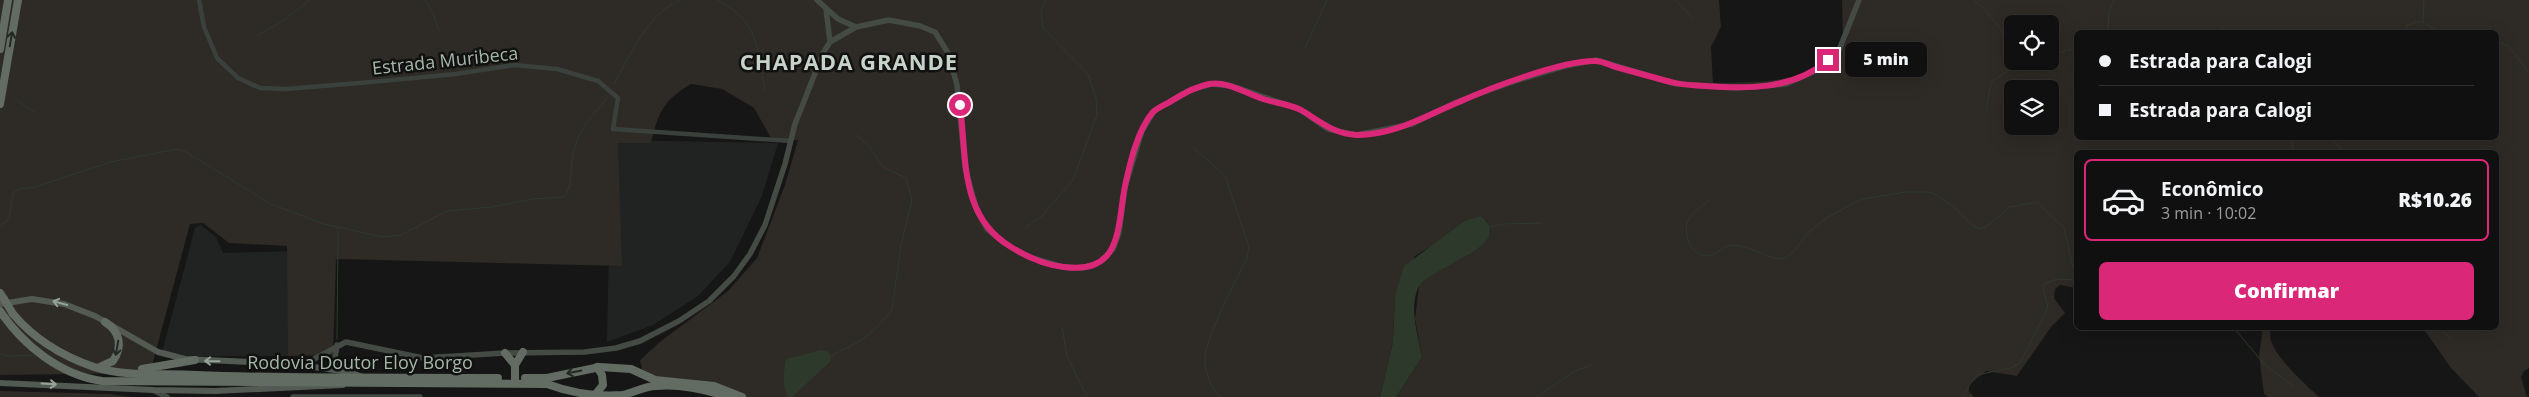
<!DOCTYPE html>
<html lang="pt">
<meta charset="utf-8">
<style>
body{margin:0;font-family:"Open Sans",sans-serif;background:#191919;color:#f1f3f6;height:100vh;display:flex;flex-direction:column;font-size:19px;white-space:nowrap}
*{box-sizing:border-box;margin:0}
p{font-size:16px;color:#9c9d9f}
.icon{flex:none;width:28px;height:28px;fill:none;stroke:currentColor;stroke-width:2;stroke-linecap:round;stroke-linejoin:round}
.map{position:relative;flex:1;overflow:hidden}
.sheet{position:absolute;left:2074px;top:150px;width:425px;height:180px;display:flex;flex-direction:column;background:#101010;border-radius:8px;box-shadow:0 5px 20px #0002,0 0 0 1px #303030}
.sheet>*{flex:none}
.top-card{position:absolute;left:2074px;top:30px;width:425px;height:110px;border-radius:8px;box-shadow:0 5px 20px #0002,0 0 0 1px #303030;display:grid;align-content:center;height:110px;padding:0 25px;background:#101010}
.buttons{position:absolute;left:2004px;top:15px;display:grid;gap:10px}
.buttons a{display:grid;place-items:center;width:55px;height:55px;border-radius:8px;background:#101010;box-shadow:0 5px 20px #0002,0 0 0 1px #303030;font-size:25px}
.end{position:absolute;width:22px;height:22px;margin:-11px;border:6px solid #db2777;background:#fff;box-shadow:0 0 0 2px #fff}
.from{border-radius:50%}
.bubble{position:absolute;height:35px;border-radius:8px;background:#101010;box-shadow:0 5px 20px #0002,0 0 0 1px #303030;font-size:16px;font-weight:800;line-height:35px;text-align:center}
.top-card b{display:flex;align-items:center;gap:18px;height:48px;font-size:19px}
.top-card b+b{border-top:1px solid #303030}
.top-card i{width:12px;height:12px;background:#f1f3f6}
ul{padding:9px 0 0;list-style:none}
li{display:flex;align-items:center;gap:15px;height:82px;margin:0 10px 8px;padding:0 15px;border:2px solid transparent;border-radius:8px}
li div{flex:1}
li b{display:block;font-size:19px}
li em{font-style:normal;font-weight:800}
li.current{border-color:#db2777}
li>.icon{width:45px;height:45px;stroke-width:1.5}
.action{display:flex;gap:10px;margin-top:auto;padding:10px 25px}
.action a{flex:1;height:58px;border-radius:8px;background:#db2777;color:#fff;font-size:20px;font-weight:800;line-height:58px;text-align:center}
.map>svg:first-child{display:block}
</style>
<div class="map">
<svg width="2529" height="397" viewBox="0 0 2529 397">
<rect width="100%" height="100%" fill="#151615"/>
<!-- built -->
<g fill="#212322">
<path d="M611,140L778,143L762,196L730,262L698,296L653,325L607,342Z"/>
<path d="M201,225L216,237L223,253L295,251V356H161L195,228Z"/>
</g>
<!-- green -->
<g fill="#2e2a25" fill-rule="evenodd">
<path d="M0,0H1719L1721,27L1711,47L1713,83C1748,82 1790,84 1821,65C1829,60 1836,49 1843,42L1842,0H2529V368L2524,371L2521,377L2527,397H2479L2451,368L2423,328H2496V152H2076V288L2060,285L2055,289L2054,298L2065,313L2051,327L2017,376L1986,371L1969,385V391L1974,397H1396L1422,357L1415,319L1419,285L1429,276L1468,255L1491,232L1487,221L1481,216L1415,256L1395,296L1393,342L1380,397H742L644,379L640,360L661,341L728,291L757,258L785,185L798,140H772L754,108L722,89L691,84C663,101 659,111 651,143H618L622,266L336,259L333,355L288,356L287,246L229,243L203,223L190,224L150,373L0,375ZM2012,24H2050V61H2012ZM2076,32H2496V138H2076ZM2012,89H2050V126H2012Z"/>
<path d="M2263,328H2272C2260,346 2307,385 2319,397H2268L2264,394L2259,355Z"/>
<path d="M0,391L110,394L131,397H0Z"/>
</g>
<!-- water -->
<g fill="#2d3a2b">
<path d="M1481,216C1519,246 1426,268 1418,288C1409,309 1418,335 1422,357L1396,397H1380L1393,342L1395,296L1404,266L1465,221Z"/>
<path d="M821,350L829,352L831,361L792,397H789C781,388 784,370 786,359Z"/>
</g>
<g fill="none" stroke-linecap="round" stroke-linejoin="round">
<!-- stream -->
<g stroke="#2d3a2b" stroke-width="1">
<path d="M425,0L433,13L439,30"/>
<path d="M717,0C758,19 758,50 765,90"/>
<path d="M1676,0L1692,18"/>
<path d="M1974,0C1992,15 2004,31 2012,53"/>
<path d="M2423,21L2424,0"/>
<path d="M2108,32L2109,12L2114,0"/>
<path d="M2221,32L2223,26"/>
<path d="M2406,32L2407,25L2420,21L2439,32"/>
<path d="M258,35L281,22L310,0"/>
<path d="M2496,41L2509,46L2529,73"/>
<path d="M1305,48L1327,0"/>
<path d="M2050,55L2076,48"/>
<path d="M614,84C629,57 649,11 681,0"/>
<path d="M14,98L34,112"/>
<path d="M1986,111L1991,82L2023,61"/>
<path d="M2292,138L2293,152"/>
<path d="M2331,138L2344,152"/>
<path d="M1193,147L1225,176L1249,247L1247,258C1236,280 1206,336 1205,358C1204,372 1211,387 1220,397"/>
<path d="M1709,201C1702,206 1693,211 1689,219C1682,232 1690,255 1706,256C1717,257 1723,244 1734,245C1749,246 1764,256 1779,259L1785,258L1793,252L1810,231L1828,217L1862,199L1906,192H1931L1953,206L1972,225L1980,229L1986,227L2010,207L2037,202L2064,228L2076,280"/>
<path d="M0,226L9,219L13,193L19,189L35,187L111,162L177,149L186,152L271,204L324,224L383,237L401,235L447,211L492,207L532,199L563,197C573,188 570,173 572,161C575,132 590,119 607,98"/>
<path d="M1488,227L1503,224L1542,223"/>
<path d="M1025,228L1042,216L1073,180L1097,115L1096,98L1088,74L1043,28L1041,12L1046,0"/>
<path d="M1062,327L1067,356L1087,397"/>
<path d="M2234,328L2264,364L2294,387"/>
<path d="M2439,328L2450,338"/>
<path d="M337,339L338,228"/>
<path d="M0,354L10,356L36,355"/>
<path d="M829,357L860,341L876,328L892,310L901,245L912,200L906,178L883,167L868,145L855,134"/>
<path d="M1536,397L1575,371L1591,365"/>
<path d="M1962,397L1976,375L2011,368L2020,363L2048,307L2043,290L2044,284L2057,279L2076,280"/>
</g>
<!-- street -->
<path stroke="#3a403c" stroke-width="4.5" d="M199,0L204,27L217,58L238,78L260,88L286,89L371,82L456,74L514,65L557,69L598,81L618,98L613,129L791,141"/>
<!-- secondary -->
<g stroke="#444b45" stroke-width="5.5">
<path d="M817,0L838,19L856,27"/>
<path d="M826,9L830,42"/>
<path d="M337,345L335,358L340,370"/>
<path d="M303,365L346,342L423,358L505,353L585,352L616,348L640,341L679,321L709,301L734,276L750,254L765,225L785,164L795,124L823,53L830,42L856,27L889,20L920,26L935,32L948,53L957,85L965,167L977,211L987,229L1003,242L1026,256L1063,267L1083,268L1100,262L1113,249L1119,233L1125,187L1142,131L1154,111L1190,90L1211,84L1232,86L1299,109L1328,129L1356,135L1412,124L1459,101L1515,81L1565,66L1596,60L1676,84L1738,88L1786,84L1817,70L1839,50L1859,0"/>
<path d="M153,390L167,397"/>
<path d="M293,397H420"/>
</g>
<!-- primary -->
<g stroke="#525a53" stroke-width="6">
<path d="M0,304L32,299L64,304L95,316L158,352L185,359L292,364L349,372L363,377"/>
<path d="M0,383L153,390L215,391L343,385"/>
</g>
<!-- highway -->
<g stroke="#626c63" stroke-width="8">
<path d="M0,49L8,0"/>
<path d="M0,104L18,0"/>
<path d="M0,293L4,299"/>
<path d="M0,311C23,345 60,375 102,381L547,384C571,393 596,397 622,395C633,393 644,386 656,386C679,384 706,389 727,397"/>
<path d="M13,314C35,340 62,356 94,367C125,377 163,373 196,375C296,379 397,377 498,378"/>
<path d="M505,353L515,365V383"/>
<path d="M515,365L523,352"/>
<path d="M100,367L113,361C123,347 120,331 105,322"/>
<path d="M142,369L195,360"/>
<path d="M525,378H547L600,367L631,369L655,380L714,386L742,397"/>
<path d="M595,395L603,385L602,375L597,367"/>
</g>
<!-- highway-bridge -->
<path stroke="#626c63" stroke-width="8" d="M4,299L13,314"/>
</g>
<!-- one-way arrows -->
<defs><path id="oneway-shaft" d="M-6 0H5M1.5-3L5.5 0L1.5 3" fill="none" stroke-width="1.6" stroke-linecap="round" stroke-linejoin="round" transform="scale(1.25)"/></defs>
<g stroke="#242825">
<use href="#oneway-shaft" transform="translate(11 39) rotate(-80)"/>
<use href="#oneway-shaft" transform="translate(117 348) rotate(100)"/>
<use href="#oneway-shaft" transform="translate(574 372) rotate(168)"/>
</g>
<g stroke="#95a497">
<use href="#oneway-shaft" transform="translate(60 303) rotate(-165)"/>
<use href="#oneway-shaft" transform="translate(212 361) rotate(-179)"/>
<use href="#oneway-shaft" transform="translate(49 384) rotate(3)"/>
</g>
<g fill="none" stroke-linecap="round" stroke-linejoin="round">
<!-- route -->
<path stroke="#db2777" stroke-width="6" d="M960,105C967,158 959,216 1011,247C1027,257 1046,265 1064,267C1123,275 1117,226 1125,186C1130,163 1137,131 1153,112C1158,107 1167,104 1173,100C1184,93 1195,87 1209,84C1228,81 1245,93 1263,99C1275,103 1289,104 1301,110C1320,121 1333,134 1357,135C1395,135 1425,116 1459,102C1490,88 1561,61 1594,61C1601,60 1609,65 1616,67C1634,72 1652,77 1671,82C1681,85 1693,85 1705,86C1747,89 1794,90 1828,60"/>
</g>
<g text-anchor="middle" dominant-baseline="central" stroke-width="5" stroke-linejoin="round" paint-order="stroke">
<!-- street labels -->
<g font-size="18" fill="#a6b7a8" stroke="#101110">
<text transform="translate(445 60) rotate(-6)">Estrada Muribeca</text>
<text x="360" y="362">Rodovia Doutor Eloy Borgo</text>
</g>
<!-- district labels -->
<g font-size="22" font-weight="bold" letter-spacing="1" fill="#c7d3c9" stroke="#101110">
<text x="849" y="61">CHAPADA GRANDE</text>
</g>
</g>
</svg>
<div class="buttons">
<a><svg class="icon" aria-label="locate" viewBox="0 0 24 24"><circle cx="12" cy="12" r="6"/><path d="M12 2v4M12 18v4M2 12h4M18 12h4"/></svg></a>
<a><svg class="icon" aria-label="layers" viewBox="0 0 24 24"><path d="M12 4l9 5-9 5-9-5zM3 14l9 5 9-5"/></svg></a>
</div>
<i class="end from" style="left:960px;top:105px"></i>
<i class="end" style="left:1828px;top:60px"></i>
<div class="bubble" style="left:1845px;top:42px;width:82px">5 min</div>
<div class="top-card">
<b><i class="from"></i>Estrada para Calogi</b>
<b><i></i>Estrada para Calogi</b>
</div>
<section class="sheet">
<ul>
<li class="current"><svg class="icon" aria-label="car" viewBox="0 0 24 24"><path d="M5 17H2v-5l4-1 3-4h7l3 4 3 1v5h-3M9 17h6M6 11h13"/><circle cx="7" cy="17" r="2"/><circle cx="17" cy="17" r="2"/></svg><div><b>Econômico</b><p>3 min · 10:02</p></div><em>R$10.26</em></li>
</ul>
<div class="action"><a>Confirmar</a></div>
</section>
</div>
